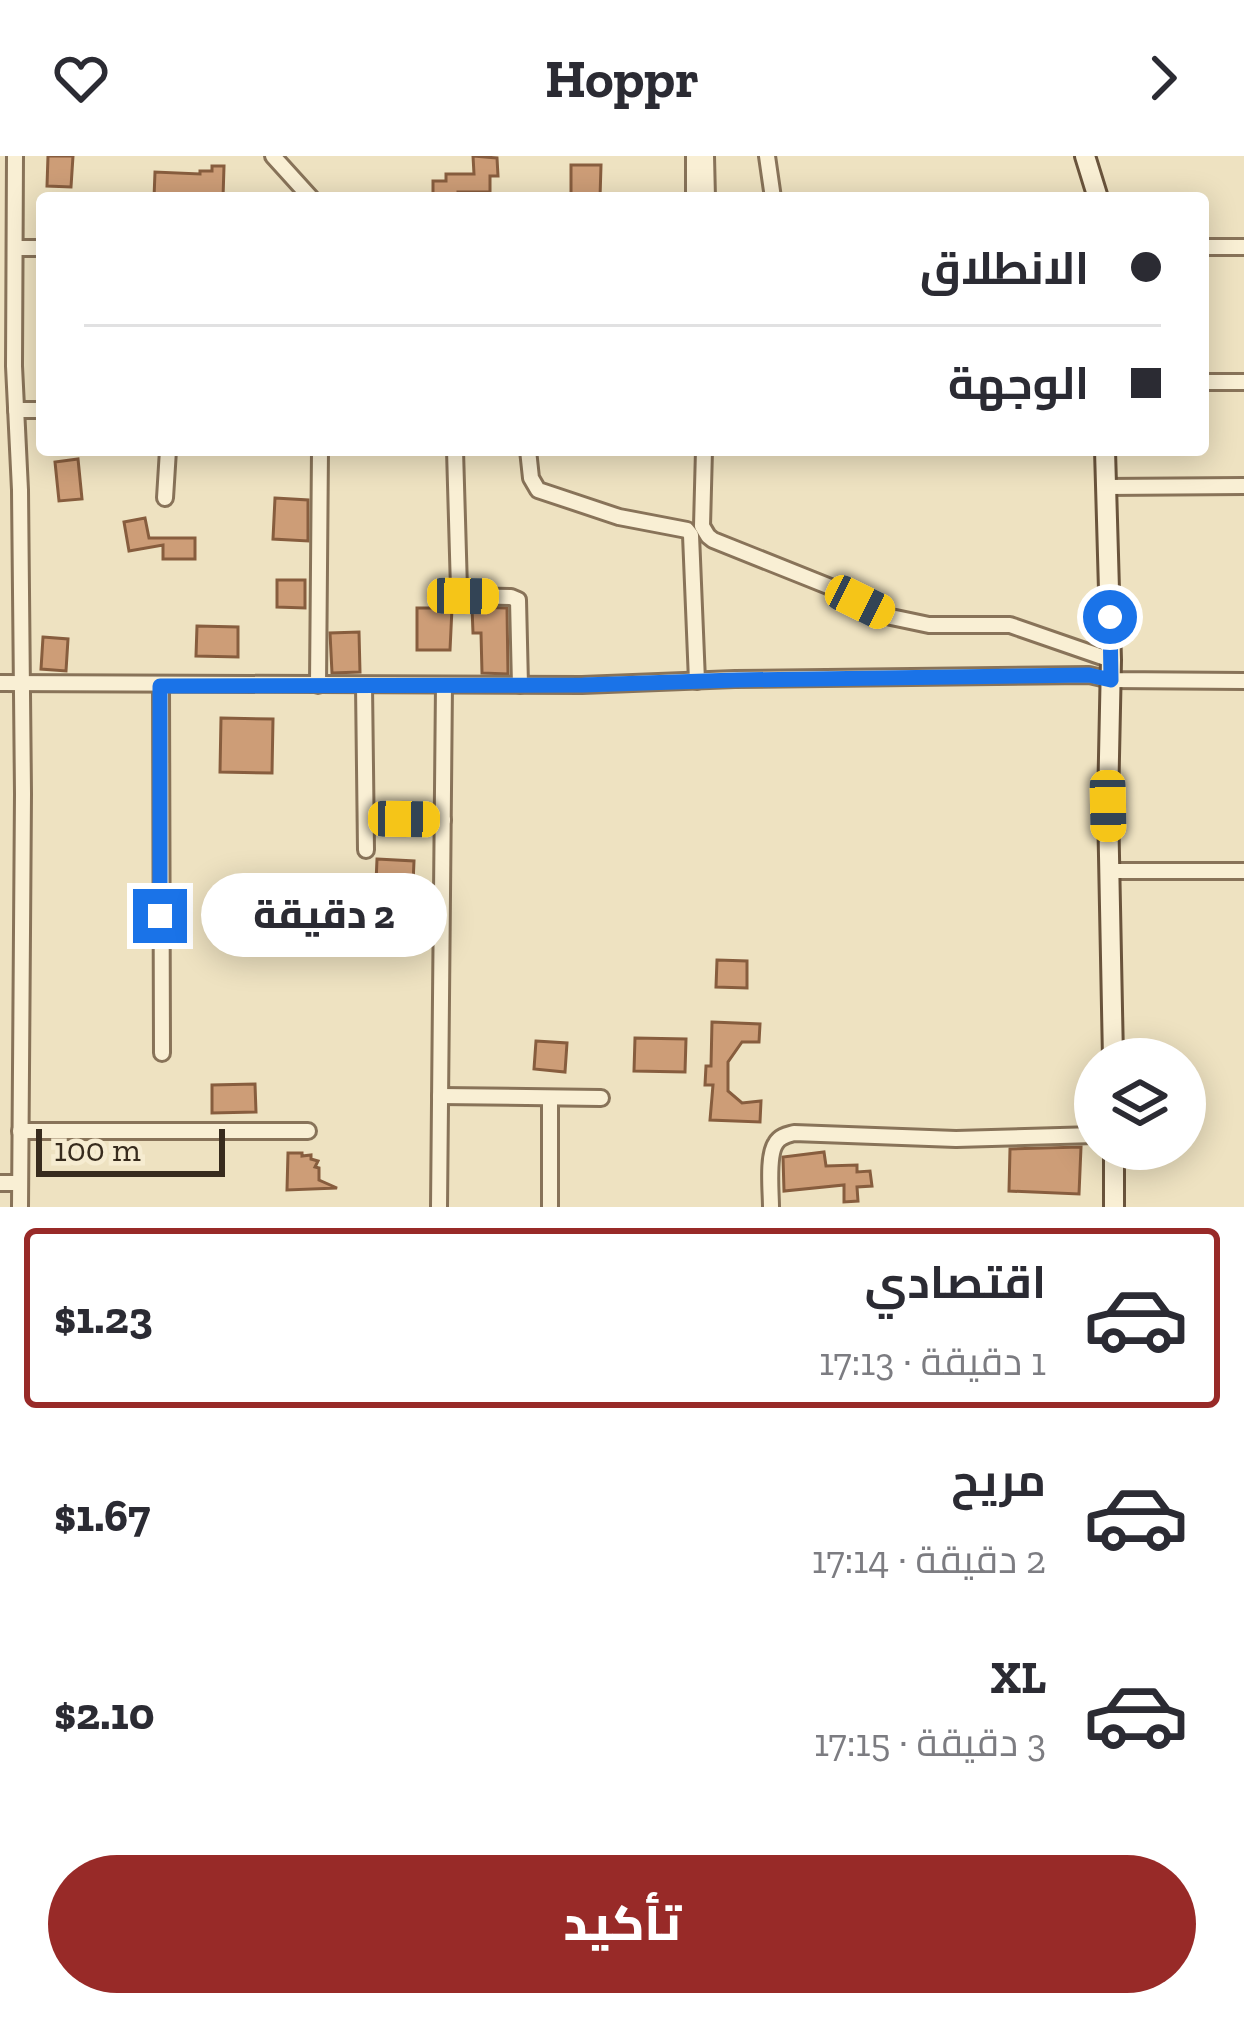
<!DOCTYPE html>
<html lang="ar">
<meta charset="utf-8">
<style>
body{margin:0;font-family:"Zilla Slab",Cairo,serif;background:#f2f2f3;color:#2b2b33;direction:rtl;height:100vh;display:flex;flex-direction:column;font-size:45px;white-space:nowrap}
*{box-sizing:border-box;margin:0}
p{font-size:39px;color:#7c7c81}
.icon{flex:none;width:66px;height:66px;fill:none;stroke:currentColor;stroke-width:2;stroke-linecap:round;stroke-linejoin:round}
.map{position:relative;height:1051px;overflow:hidden;direction:ltr}
.panel{display:flex;flex-direction:column;background:#fff;flex:1}
.panel>*{flex:none}
.guide{position:absolute;left:36px;top:36px;width:1173px;height:264px;border-radius:12px;box-shadow:0 6px 30px #0003;direction:rtl;display:grid;align-content:center;height:264px;padding:0 48px;background:#fff}
.buttons{position:absolute;left:1074px;top:882px;display:grid;gap:24px}
.buttons a{display:grid;place-items:center;width:132px;height:132px;border-radius:50%;background:#fff;box-shadow:0 6px 30px #0003;font-size:60px}
.scale{position:absolute;left:36px;bottom:30px;width:189px;box-sizing:border-box;padding-left:12px;border:6px solid #372b1d;border-top:0;font-size:33px;line-height:42px;white-space:nowrap;color:#372b1d;-webkit-text-stroke:9px #f6ecd1;paint-order:stroke}
.end{position:absolute;width:54px;height:54px;margin:-27px;border:15px solid #1a73e8;background:#fff;box-shadow:0 0 0 6px #fff}
.from{border-radius:50%}
.bubble{position:absolute;height:84px;border-radius:42px;background:#fff;box-shadow:0 6px 30px #0003;font-size:39px;font-weight:800;line-height:84px;text-align:center;direction:rtl}
.car{position:absolute;width:36px;height:72px;margin:-36px -18px;border-radius:15px;box-shadow:0 0 9px 3px #0007;background:linear-gradient(#f5c518 24%,#345 0 40%,#f5c518 0 76%,#345 0 86%,#f5c518 0)}
.guide b{display:flex;align-items:center;gap:42px;height:114px;font-size:45px}
.guide b+b{border-top:3px solid #e1e1e2}
.guide i{width:30px;height:30px;background:#2b2b33}
ul{padding:21px 0 0;list-style:none}
li{display:flex;align-items:center;gap:36px;height:180px;margin:0 24px 18px;padding:0 24px;border:6px solid transparent;border-radius:12px}
li div{flex:1}
li b{display:block;font-size:45px}
li em{font-style:normal;font-weight:800}
li.active{border-color:#982a28}
li>.icon{width:108px;height:108px;stroke-width:1.5}
.primary-button{display:flex;gap:24px;margin-top:auto;padding:24px 48px}
.primary-button a{flex:1;height:138px;border-radius:72px;background:#982a28;color:#fff;font-size:48px;font-weight:800;line-height:138px;text-align:center}
header{display:flex;justify-content:space-between;align-items:center;height:156px;padding:0 48px;background:#fff;font-size:54px;font-weight:800}
.map>svg:first-child{display:block}
</style>
<header><svg class="icon" aria-label="forward" viewBox="0 0 24 24"><path d="M9 5l7 7-7 7"/></svg>Hoppr<svg class="icon" aria-label="heart" viewBox="0 0 24 24"><path d="M12 20l-8-8c-3-5 5-10 8-4 3-6 11-1 8 4z"/></svg></header>
<div class="map">
<svg width="1244" height="1051" viewBox="0 0 1244 1051">
<rect width="100%" height="100%" fill="#eee2c1"/>
<!-- building -->
<g fill="#cd9d77" stroke="#875d3e" stroke-width="3">
<path d="M48,0H73L71,31L47,30Z"/>
<path d="M473,0L497,2L498,20H490V36H458V42L433,40V25H446V18H474Z"/>
<path d="M571,9H601L600,42H571Z"/>
<path d="M212,10H224L223,42H154L155,16L200,18V15H212Z"/>
<path d="M78,303L82,343L59,345L55,306Z"/>
<path d="M275,342L308,344V385L273,383Z"/>
<path d="M145,362L149,382H195V403H163V389L129,395L124,366Z"/>
<path d="M277,424H305V452L277,451Z"/>
<path d="M472,451L507,452L508,518L482,517L481,477H473Z"/>
<path d="M417,452H452L450,494H417Z"/>
<path d="M197,470L238,471V501L196,500Z"/>
<path d="M359,476L360,516L332,517L330,477Z"/>
<path d="M43,481L68,483L66,515L41,513Z"/>
<path d="M221,562L273,563L272,617L220,616Z"/>
<path d="M377,703L414,705L413,728L376,727Z"/>
<path d="M717,804L747,805V832L716,831Z"/>
<path d="M712,866L760,868L759,886H742L728,906V935L742,947L761,945L760,966L710,964L713,929H705L706,910H711Z"/>
<path d="M635,882L686,883L685,916L634,915Z"/>
<path d="M536,885L567,887L565,916L534,913Z"/>
<path d="M255,928L256,956L212,957V929Z"/>
<path d="M1081,991L1079,1038L1009,1035L1010,993Z"/>
<path d="M824,996L826,1010L857,1009V1016L870,1015L872,1030L857,1031L858,1045L844,1046V1029L784,1035L783,1001Z"/>
<path d="M288,997H302V1000L311,999V1003L318,1005L315,1011L319,1012V1024L337,1032L287,1034Z"/>
</g>
<g fill="none" stroke-linecap="round" stroke-linejoin="round">
<defs>
<g id="minor">
<path d="M15,0L14,210L20,334L23,638L20,1051"/>
<path d="M273,0L311,42"/>
<path d="M694,0V42"/>
<path d="M706,0L707,42"/>
<path d="M767,0L773,42"/>
<path d="M1203,91H1244"/>
<path d="M16,92H42"/>
<path d="M1203,226H1244"/>
<path d="M16,254H42"/>
<path d="M455,294L459,433L463,440L511,441L518,444L520,529"/>
<path d="M528,294L531,322L538,334L619,361L687,374L691,379L697,525"/>
<path d="M704,294L702,370L708,380L713,384L828,430L891,461L929,469H1010L1111,504"/>
<path d="M1105,331L1244,330"/>
<path d="M165,342L168,294"/>
<path d="M0,527L582,529L735,523L1089,519L1111,524L1244,525"/>
<path d="M318,529L320,294"/>
<path d="M364,529L366,694"/>
<path d="M161,530L162,897"/>
<path d="M366,662L443,664"/>
<path d="M1110,715H1244"/>
<path d="M440,940L601,942"/>
<path d="M20,975H308"/>
<path d="M0,1027H20"/>
<path d="M439,1051L444,529"/>
<path d="M550,1051V942"/>
<path d="M771,1051C771,1036 767,999 776,987C780,980 787,979 794,977L956,983L1095,979"/>
</g>
<g id="secondary">
<path d="M1085,0L1098,42"/>
<path d="M1105,294L1111,504L1108,649L1113,903"/>
<path d="M1114,1051V993"/>
</g>
</defs>
<!-- minor casing -->
<use href="#minor" stroke="#887359" stroke-width="20"/>
<!-- secondary casing -->
<use href="#secondary" stroke="#6a543c" stroke-width="24"/>
<!-- minor -->
<use href="#minor" stroke="#f9efd4" stroke-width="14"/>
<!-- secondary -->
<use href="#secondary" stroke="#f9efd4" stroke-width="18"/>
</g>
<g fill="none" stroke-linecap="round" stroke-linejoin="round">
<!-- route -->
<path stroke="#1a73e8" stroke-width="15" d="M160,760V530L583,529L736,524L1089,519L1111,524L1110,461"/>
</g>
</svg>
<div class="buttons">
<a><svg class="icon" aria-label="layers" viewBox="0 0 24 24"><path d="M12 4l9 5-9 5-9-5zM3 14l9 5 9-5"/></svg></a>
</div>
<div class="scale">100 m</div>
<i class="end from" style="left:1110px;top:461px"></i>
<i class="end" style="left:160px;top:760px"></i>
<div class="bubble" style="left:201px;top:717px;width:246px">2 دقيقة</div>
<i class="car" style="left:463px;top:440px;rotate:91deg"></i>
<i class="car" style="left:860px;top:446px;rotate:116deg"></i>
<i class="car" style="left:1108px;top:650px;rotate:179deg"></i>
<i class="car" style="left:404px;top:663px;rotate:91deg"></i>
<div class="guide">
<b><i class="from"></i>الانطلاق</b>
<b><i></i>الوجهة</b>
</div>
</div>
<section class="panel">
<ul>
<li class="active"><svg class="icon" aria-label="car" viewBox="0 0 24 24"><path d="M5 17H2v-5l4-1 3-4h7l3 4 3 1v5h-3M9 17h6M6 11h13"/><circle cx="7" cy="17" r="2"/><circle cx="17" cy="17" r="2"/></svg><div><b>اقتصادي</b><p>1 دقيقة · 17:13</p></div><em>$1.23</em></li>
<li><svg class="icon" aria-label="car" viewBox="0 0 24 24"><path d="M5 17H2v-5l4-1 3-4h7l3 4 3 1v5h-3M9 17h6M6 11h13"/><circle cx="7" cy="17" r="2"/><circle cx="17" cy="17" r="2"/></svg><div><b>مريح</b><p>2 دقيقة · 17:14</p></div><em>$1.67</em></li>
<li><svg class="icon" aria-label="car" viewBox="0 0 24 24"><path d="M5 17H2v-5l4-1 3-4h7l3 4 3 1v5h-3M9 17h6M6 11h13"/><circle cx="7" cy="17" r="2"/><circle cx="17" cy="17" r="2"/></svg><div><b>XL</b><p>3 دقيقة · 17:15</p></div><em>$2.10</em></li>
</ul>
<div class="primary-button"><a>تأكيد</a></div>
</section>
